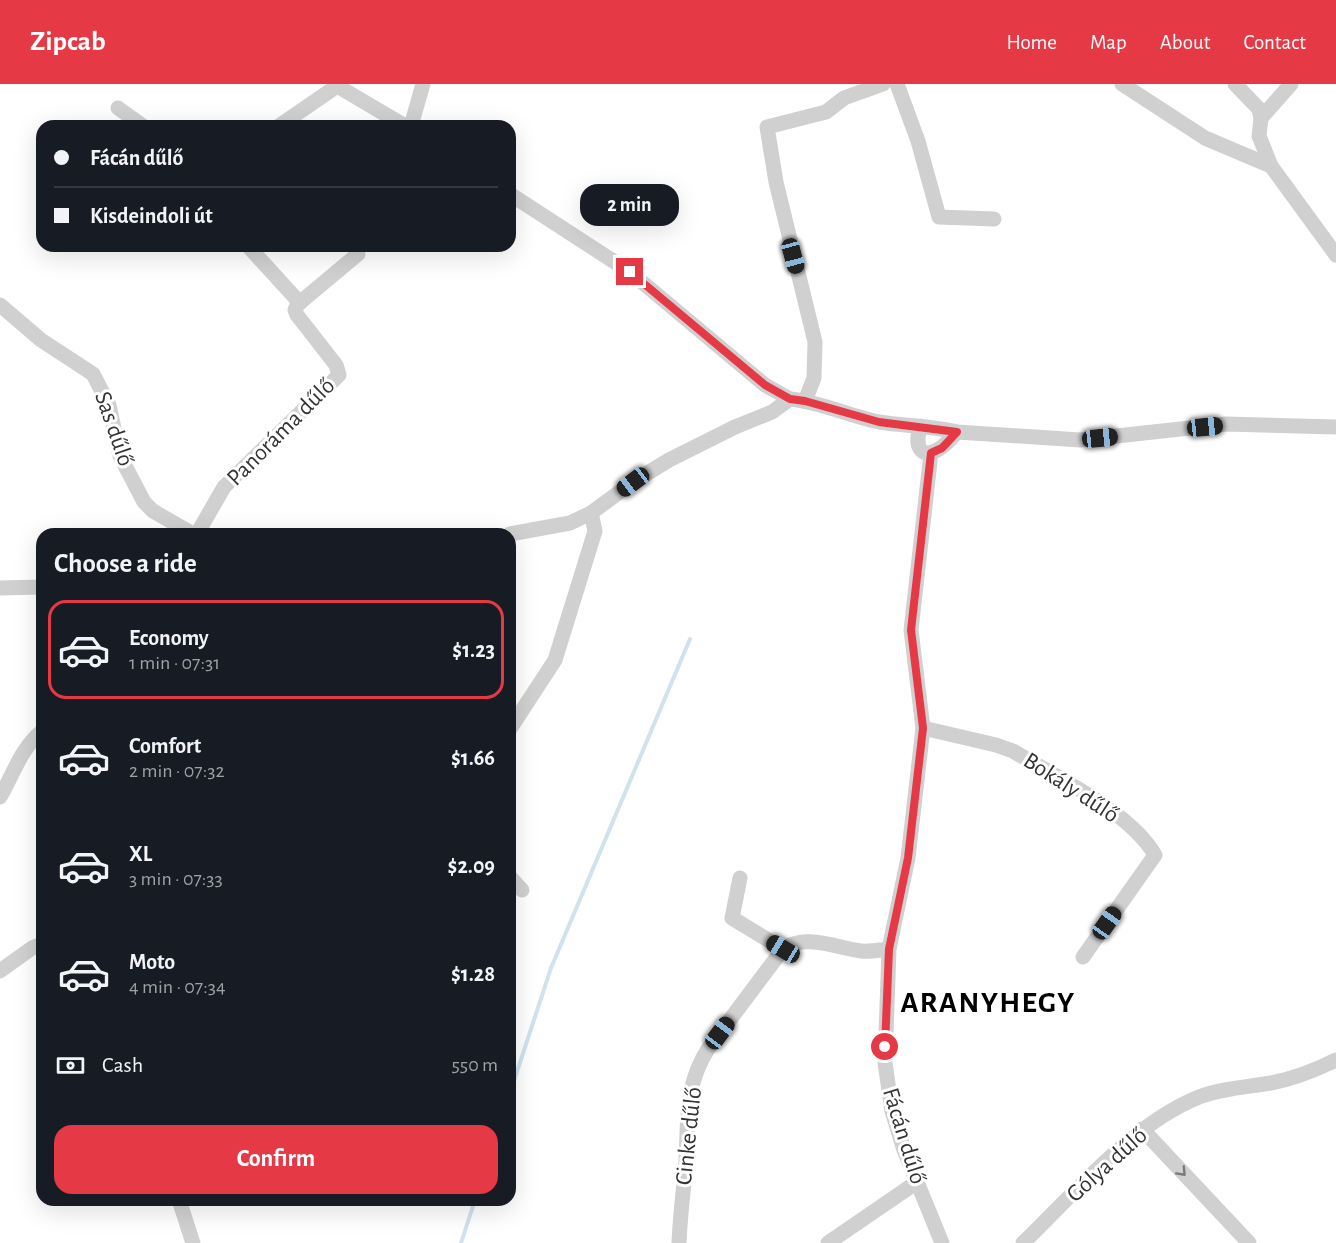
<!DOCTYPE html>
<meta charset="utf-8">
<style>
body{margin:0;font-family:"Alegreya Sans",sans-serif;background:#20242c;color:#f1f3f6;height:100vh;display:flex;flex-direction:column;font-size:22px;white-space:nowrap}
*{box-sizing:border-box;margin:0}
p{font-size:20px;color:#9ea1a6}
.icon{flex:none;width:33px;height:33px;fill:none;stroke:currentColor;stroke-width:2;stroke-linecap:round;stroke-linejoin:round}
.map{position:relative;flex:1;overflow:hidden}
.details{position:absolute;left:36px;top:444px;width:480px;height:678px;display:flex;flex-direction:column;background:#171b24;border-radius:18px;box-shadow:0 6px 24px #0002}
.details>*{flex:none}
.guide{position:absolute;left:36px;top:36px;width:480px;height:132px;border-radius:18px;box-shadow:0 6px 24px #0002;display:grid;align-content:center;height:132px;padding:0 18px;background:#171b24}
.end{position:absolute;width:27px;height:27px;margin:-14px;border:8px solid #e63946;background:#fff;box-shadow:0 0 0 3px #fff}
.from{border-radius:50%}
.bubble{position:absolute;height:42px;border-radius:18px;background:#171b24;box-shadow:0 6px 24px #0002;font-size:20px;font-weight:700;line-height:42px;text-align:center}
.car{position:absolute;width:18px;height:36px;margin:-18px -9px;border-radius:8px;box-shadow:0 0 4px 2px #0007;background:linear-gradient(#222 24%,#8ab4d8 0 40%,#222 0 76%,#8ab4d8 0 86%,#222 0)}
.guide b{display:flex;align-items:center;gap:21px;height:57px;font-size:22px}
.guide b+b{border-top:2px solid #363941}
.guide i{width:15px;height:15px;background:#f1f3f6}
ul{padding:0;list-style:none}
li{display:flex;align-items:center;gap:18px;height:99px;margin:0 12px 9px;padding:0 6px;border:3px solid transparent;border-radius:18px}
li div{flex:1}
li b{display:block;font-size:22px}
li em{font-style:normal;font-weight:700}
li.on{border-color:#e63946}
li>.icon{width:54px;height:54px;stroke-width:1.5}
h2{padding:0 18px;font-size:27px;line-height:72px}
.pay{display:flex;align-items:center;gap:15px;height:66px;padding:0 18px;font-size:22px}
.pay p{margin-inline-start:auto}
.primary-button{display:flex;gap:12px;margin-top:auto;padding:12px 18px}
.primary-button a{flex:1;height:69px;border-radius:18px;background:#e63946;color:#fff;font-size:24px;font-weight:700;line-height:69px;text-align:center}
header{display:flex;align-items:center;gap:36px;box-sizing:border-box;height:84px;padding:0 30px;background:#e63946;color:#fff}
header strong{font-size:28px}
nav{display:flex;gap:33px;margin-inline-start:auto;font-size:21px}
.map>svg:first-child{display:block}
</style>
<header>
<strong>Zipcab</strong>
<nav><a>Home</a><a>Map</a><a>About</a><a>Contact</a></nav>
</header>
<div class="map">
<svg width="1336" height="1159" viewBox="0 0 1336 1159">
<rect width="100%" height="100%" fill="#fff"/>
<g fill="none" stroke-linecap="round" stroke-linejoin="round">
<!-- stream -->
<g stroke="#cfe2ee" stroke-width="4">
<path d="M510,1009L551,884L690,555"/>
<path d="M461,1159L475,1116"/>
</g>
<!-- minor -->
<g stroke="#d0d0d0" stroke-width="15">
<path d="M334,0L405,42"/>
<path d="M897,0L918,57L939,133L994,135"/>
<path d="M1122,0L1205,54L1271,82L1336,171"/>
<path d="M1235,0L1259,25L1261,34L1259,52L1271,82"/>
<path d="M118,24L143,42"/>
<path d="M1261,34L1291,0"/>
<path d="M279,42L337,2"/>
<path d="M411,42L423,0"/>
<path d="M510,110L630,188L765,301L790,315"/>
<path d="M248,162L300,219"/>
<path d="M0,221L41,256L93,290L109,321L120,372L144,418L153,427L193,450"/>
<path d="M805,317L814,294L815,258L776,98L767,43L826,28L844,14L883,0"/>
<path d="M921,342C914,359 919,377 939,365C946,361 952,353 957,348"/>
<path d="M931,369L911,546L923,644L908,774L889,865L885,979L892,1027L904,1066L942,1159"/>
<path d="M197,450L224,403L339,291L336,281L297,231L295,226L297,221L358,170"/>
<path d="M510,450L570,439L591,429L633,398L669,376L735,343L772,328L790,315C821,318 849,332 879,338C905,342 932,342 957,348L1080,356L1226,340L1336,343"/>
<path d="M0,504L42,503"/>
<path d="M923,644L996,661L1013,667C1057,694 1129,727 1155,771L1083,873"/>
<path d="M510,645L555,576L595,447L591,429"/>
<path d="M0,713C13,691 21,664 42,647"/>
<path d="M510,793L522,806"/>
<path d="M740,794L732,834L783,865"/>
<path d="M0,887L32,864L42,860"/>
<path d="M1142,1045L1249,1159"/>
<path d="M179,1116L193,1159"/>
<path d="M679,1159C680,1131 684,1104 686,1076C688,1035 685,1001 708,965L783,865C806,849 836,864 861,867C869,868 880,866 889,865"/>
<path d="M828,1159L917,1098"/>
<path d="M1023,1159C1075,1109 1132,1040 1199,1013C1223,1004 1247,1003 1271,999C1293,995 1316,986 1336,976"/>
</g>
</g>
<!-- one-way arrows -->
<defs><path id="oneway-chevron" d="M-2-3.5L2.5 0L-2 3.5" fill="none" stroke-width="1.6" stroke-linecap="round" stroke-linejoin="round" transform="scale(1.5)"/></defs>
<use stroke="#7a7a7a" href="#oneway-chevron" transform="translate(1182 1088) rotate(47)"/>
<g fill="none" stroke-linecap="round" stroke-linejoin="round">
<!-- route -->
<path stroke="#e63946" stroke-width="8" d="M630,188L765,301L790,315L805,317L879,338L957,348L942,364L931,369L911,546L923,644L908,774L889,865L885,963"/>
</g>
<g text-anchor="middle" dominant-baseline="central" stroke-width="6" stroke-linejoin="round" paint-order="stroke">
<!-- street labels -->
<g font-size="24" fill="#333" stroke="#fff">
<text transform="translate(114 345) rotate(71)">Sas dűlő</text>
<text transform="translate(281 348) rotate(-45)">Panoráma dűlő</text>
<text transform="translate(1071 704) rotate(33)">Bokály dűlő</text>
<text transform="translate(689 1052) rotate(-84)">Cinke dűlő</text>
<text transform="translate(904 1052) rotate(73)">Fácán dűlő</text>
<text transform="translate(1107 1081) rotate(-42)">Gólya dűlő</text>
</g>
<!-- district labels -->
<g font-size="30" font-weight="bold" letter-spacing="1.5" fill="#000" stroke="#fff">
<text x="988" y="919">ARANYHEGY</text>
</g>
</g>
</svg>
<i class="end from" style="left:885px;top:963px"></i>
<i class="end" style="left:630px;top:188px"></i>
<div class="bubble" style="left:580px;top:100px;width:99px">2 min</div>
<i class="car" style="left:793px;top:172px;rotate:165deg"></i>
<i class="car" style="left:1205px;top:343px;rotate:84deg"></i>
<i class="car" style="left:1100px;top:354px;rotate:84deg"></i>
<i class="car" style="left:633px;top:398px;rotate:233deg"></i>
<i class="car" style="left:1107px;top:839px;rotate:35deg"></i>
<i class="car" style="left:783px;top:865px;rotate:301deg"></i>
<i class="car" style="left:720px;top:949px;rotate:37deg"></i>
<div class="guide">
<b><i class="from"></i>Fácán dűlő</b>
<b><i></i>Kisdeindoli út</b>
</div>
<section class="details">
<h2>Choose a ride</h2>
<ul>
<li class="on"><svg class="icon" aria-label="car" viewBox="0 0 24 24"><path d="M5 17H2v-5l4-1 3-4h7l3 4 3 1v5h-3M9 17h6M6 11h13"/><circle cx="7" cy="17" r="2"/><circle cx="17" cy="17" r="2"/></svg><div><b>Economy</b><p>1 min · 07:31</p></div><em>$1.23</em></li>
<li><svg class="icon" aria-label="car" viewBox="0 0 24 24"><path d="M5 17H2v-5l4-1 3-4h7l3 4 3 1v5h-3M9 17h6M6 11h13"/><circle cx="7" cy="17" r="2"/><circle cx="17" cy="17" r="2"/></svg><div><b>Comfort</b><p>2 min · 07:32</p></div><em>$1.66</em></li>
<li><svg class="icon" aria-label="car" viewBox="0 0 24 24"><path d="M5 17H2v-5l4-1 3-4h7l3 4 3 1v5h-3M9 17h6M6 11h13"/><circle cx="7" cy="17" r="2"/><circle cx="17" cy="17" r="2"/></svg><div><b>XL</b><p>3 min · 07:33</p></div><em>$2.09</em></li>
<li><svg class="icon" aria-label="car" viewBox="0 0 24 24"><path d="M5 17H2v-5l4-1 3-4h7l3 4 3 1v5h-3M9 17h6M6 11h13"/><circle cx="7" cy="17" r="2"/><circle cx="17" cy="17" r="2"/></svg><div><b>Moto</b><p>4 min · 07:34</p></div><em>$1.28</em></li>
</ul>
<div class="pay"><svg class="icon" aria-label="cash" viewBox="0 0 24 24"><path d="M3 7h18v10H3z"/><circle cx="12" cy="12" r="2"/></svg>Cash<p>550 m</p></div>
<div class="primary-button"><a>Confirm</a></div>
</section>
</div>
